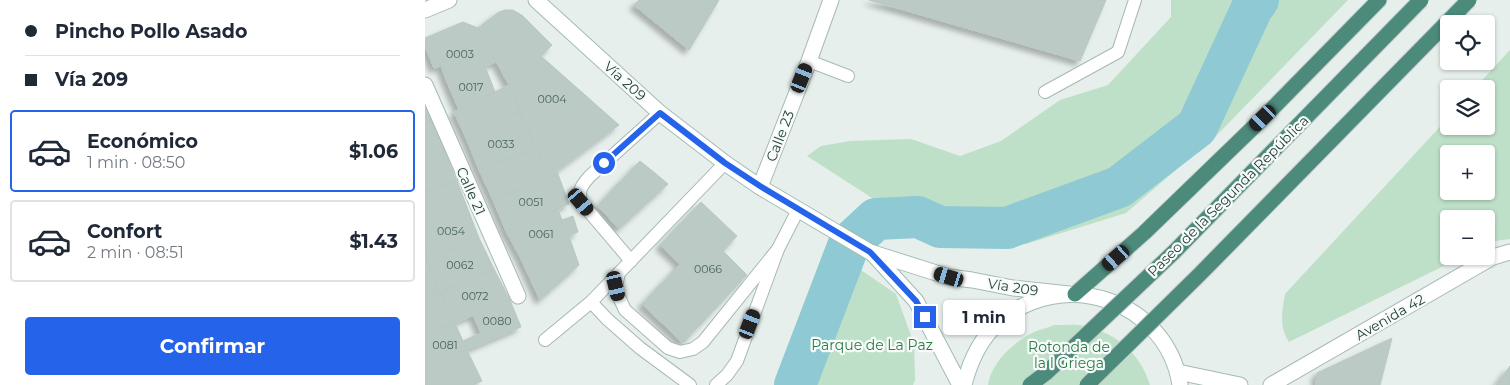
<!DOCTYPE html>
<html lang="es">
<meta charset="utf-8">
<style>
body{margin:0;font-family:Montserrat,sans-serif;background:#f6f6f7;color:#1f2937;height:100vh;display:flex;flex-direction:column;font-size:19px;white-space:nowrap}
*{box-sizing:border-box;margin:0}
p{font-size:16px;color:#747a83}
.icon{flex:none;width:28px;height:28px;fill:none;stroke:currentColor;stroke-width:2;stroke-linecap:round;stroke-linejoin:round}
.map{position:relative;flex:1;overflow:hidden}
.panel{display:flex;flex-direction:column;background:#fff;width:425px}
.panel>*{flex:none}
.top-card{display:grid;align-content:center;height:110px;padding:0 25px;background:#fff}
.tools{position:absolute;left:1015px;top:15px;display:grid;gap:10px}
.tools a{display:grid;place-items:center;width:55px;height:55px;border-radius:5px;background:#fff;box-shadow:0 1px 4px #0004;font-size:25px}
.end{position:absolute;width:22px;height:22px;margin:-11px;border:6px solid #2563eb;background:#fff;box-shadow:0 0 0 2px #fff}
.from{border-radius:50%}
.bubble{position:absolute;height:35px;border-radius:5px;background:#fff;box-shadow:0 1px 4px #0004;font-size:16px;font-weight:700;line-height:35px;text-align:center}
.car{position:absolute;width:15px;height:30px;margin:-15px -8px;border-radius:6px;box-shadow:0 0 4px 1px #0007;background:linear-gradient(#222 24%,#8ab4d8 0 40%,#222 0 76%,#8ab4d8 0 86%,#222 0)}
.top-card b{display:flex;align-items:center;gap:18px;height:48px;font-size:19px}
.top-card b+b{border-top:1px solid #e0e1e3}
.top-card i{width:12px;height:12px;background:#1f2937}
ul{padding:0;list-style:none}
li{display:flex;align-items:center;gap:15px;height:82px;margin:0 10px 8px;padding:0 15px;border:2px solid #e0e1e3;border-radius:5px}
li div{flex:1}
li b{display:block;font-size:19px}
li em{font-style:normal;font-weight:700}
li.on{border-color:#2563eb}
li>.icon{width:45px;height:45px;stroke-width:1.5}
.action{display:flex;gap:10px;margin-top:auto;padding:10px 25px}
.action a{flex:1;height:58px;border-radius:5px;background:#2563eb;color:#fff;font-size:20px;font-weight:700;line-height:58px;text-align:center}
main{display:flex;flex:1;min-height:0}
.map>svg:first-child{display:block}
</style>
<main>
<section class="panel">
<div class="top-card">
<b><i class="from"></i>Pincho Pollo Asado</b>
<b><i></i>Vía 209</b>
</div>
<ul>
<li class="on"><svg class="icon" aria-label="car" viewBox="0 0 24 24"><path d="M5 17H2v-5l4-1 3-4h7l3 4 3 1v5h-3M9 17h6M6 11h13"/><circle cx="7" cy="17" r="2"/><circle cx="17" cy="17" r="2"/></svg><div><b>Económico</b><p>1 min · 08:50</p></div><em>$1.06</em></li>
<li><svg class="icon" aria-label="car" viewBox="0 0 24 24"><path d="M5 17H2v-5l4-1 3-4h7l3 4 3 1v5h-3M9 17h6M6 11h13"/><circle cx="7" cy="17" r="2"/><circle cx="17" cy="17" r="2"/></svg><div><b>Confort</b><p>2 min · 08:51</p></div><em>$1.43</em></li>
</ul>
<div class="action"><a>Confirmar</a></div>
</section>
<div class="map">
<svg width="1085" height="385" viewBox="0 0 1085 385">
<defs>
<filter id="shadow"><feDropShadow dx="-4.5" dy="4.5" stdDeviation="2.5" flood-color="#0004"/></filter>
</defs>
<rect width="100%" height="100%" fill="#e6efeb"/>
<!-- green -->
<g fill="#bfe0c8" fill-rule="evenodd">
<path d="M746,0H923L795,132L701,213L601,244L499,234L444,196L382,156L396,146L425,141L486,139L535,156L576,141L635,100L683,85L746,17Z"/>
<path d="M1085,50V239L1070,241L1061,245V219H1024V256H1039L864,342C854,327 857,311 860,294L1024,117V126H1061V89H1049ZM1024,154H1061V191H1024Z"/>
<path d="M433,268L471,294L489,344L490,380L488,385H390Z"/>
<path d="M629,325C639,325 651,324 660,326C691,333 716,354 725,385H563C566,365 584,347 600,337C608,331 620,329 629,325Z"/>
</g>
<g fill="none" stroke-linecap="round" stroke-linejoin="round">
<!-- river -->
<path stroke="#8ec9d4" stroke-width="42" d="M370,385L424,244L451,219L493,217L515,227L582,228L694,187L772,127L827,8L833,0"/>
</g>
<!-- building -->
<g fill="#bbcac4" stroke="#b8c9c2" filter="url(#shadow)">
<path d="M214,0H294L264,50L209,5Z"/>
<path d="M444,0H681L655,61Z"/>
<path d="M80,10H88L98,16L127,45L116,56L194,125L132,171L116,160L84,85L53,28L74,12Z"/>
<path d="M38,22L53,28L71,62L22,82L16,66L9,68L0,46V38Z"/>
<path d="M60,66L70,92L34,110L22,82Z"/>
<path d="M84,85L95,112L42,140L29,112Z"/>
<path d="M0,102L8,120L0,124Z"/>
<path d="M95,112L111,148L54,170L42,140Z"/>
<path d="M8,120L20,152L0,160V124Z"/>
<path d="M111,148L116,160L132,171L133,174L68,200L54,170Z"/>
<path d="M20,152L32,181L0,193V160Z"/>
<path d="M215,161L230,173L184,218L172,206Z"/>
<path d="M230,173L243,184L194,229L184,218Z"/>
<path d="M133,174L144,204L81,231L68,200Z"/>
<path d="M32,181L42,207L0,225V193Z"/>
<path d="M276,202L312,236L298,251L322,275L258,343L217,304L255,264L235,245Z"/>
<path d="M42,207L54,238L1,261L0,225Z"/>
<path d="M133,209L137,220L148,216L153,232L96,259L81,231Z"/>
<path d="M144,236L154,265L115,300L96,259Z"/>
<path d="M54,238L69,269L15,292L1,261Z"/>
<path d="M1,261L15,292L0,299V262Z"/>
<path d="M69,269L85,300L30,323L15,292Z"/>
<path d="M15,292L30,323L0,335V299Z"/>
<path d="M85,300L96,327L42,350L38,341L56,333L48,315Z"/>
<path d="M30,323L42,350L0,368V335Z"/>
<path d="M967,338L955,385H891L892,373Z"/>
<path d="M42,350L57,381L48,385H0V368Z"/>
<path d="M1085,366V385H1071Z"/>
</g>
<g fill="none" stroke-linecap="round" stroke-linejoin="round">
<defs>
<g id="service">
<path d="M384,61L423,76"/>
<path d="M620,92L693,52L710,0"/>
<path d="M206,261L156,202C153,189 157,185 165,176L235,113"/>
<path d="M194,273L191,286L194,297L200,310L243,348L255,352L268,349L278,342L353,249"/>
<path d="M166,302L182,319L215,348L265,385"/>
<path d="M120,340L166,302L300,163"/>
<path d="M291,385L302,375L312,361L353,249L373,210"/>
</g>
<g id="minor">
<path d="M0,10L24,0"/>
<path d="M0,85L93,296"/>
<path d="M335,187L384,61L406,0"/>
<path d="M846,385L1068,257L1085,252"/>
</g>
<g id="secondary">
<path d="M111,0L235,113L300,163L335,187L445,252L524,277L547,280L588,288L644,294"/>
<path d="M448,254L491,301L535,385"/>
<path d="M753,372L815,385"/>
<path d="M539,385C545,361 555,339 574,322C637,266 742,300 755,385"/>
</g>
<path id="trunk" d="M650,294L719,233L838,118L954,0"/>
</defs>
<!-- service casing -->
<use href="#service" stroke="#a8b8b2" stroke-width="14"/>
<!-- minor casing -->
<use href="#minor" stroke="#a8b8b2" stroke-width="17"/>
<!-- secondary casing -->
<use href="#secondary" stroke="#a4bbb3" stroke-width="17"/>
<!-- trunk casing -->
<use href="#trunk" stroke="#c2cac8" stroke-width="17"/>
<!-- service -->
<use href="#service" stroke="#fff" stroke-width="12"/>
<!-- minor -->
<use href="#minor" stroke="#fff" stroke-width="15"/>
<!-- secondary -->
<use href="#secondary" stroke="#fff" stroke-width="15"/>
<!-- trunk -->
<use href="#trunk" stroke="#4c8a7c" stroke-width="15"/>
<defs>
<g id="trunk-bridge">
<path d="M605,385L621,373L749,252L996,0"/>
<path d="M662,385L776,273L1044,0"/>
</g>
</defs>
<!-- trunk-bridge casing -->
<use href="#trunk-bridge" stroke="#c2cac8" stroke-width="17" stroke-linecap="butt"/>
<!-- trunk-bridge -->
<use href="#trunk-bridge" stroke="#4c8a7c" stroke-width="15"/>
</g>
<g fill="none" stroke-linecap="round" stroke-linejoin="round">
<!-- route -->
<path stroke="#2563eb" stroke-width="6" d="M179,163L235,113L300,163L335,186L445,252L491,301L500,317"/>
</g>
<g text-anchor="middle" dominant-baseline="central" stroke-width="4.5" stroke-linejoin="round" paint-order="stroke">
<!-- number labels -->
<g font-size="11" fill="#4a645c">
<text x="35" y="54">0003</text>
<text x="46" y="87">0017</text>
<text x="127" y="99">0004</text>
<text x="76" y="144">0033</text>
<text x="106" y="202">0051</text>
<text x="26" y="231">0054</text>
<text x="116" y="234">0061</text>
<text x="35" y="265">0062</text>
<text x="283" y="269">0066</text>
<text x="50" y="296">0072</text>
<text x="72" y="321">0080</text>
<text x="20" y="345">0081</text>
</g>
<!-- street labels -->
<g font-size="14" fill="#24423a" stroke="#f7fbf9">
<text transform="translate(200 81) rotate(42)">Vía 209</text>
<text transform="translate(355 136) rotate(-69)">Calle 23</text>
<text transform="translate(46 191) rotate(66)">Calle 21</text>
<text transform="translate(803 196) rotate(-45)">Paseo de la Segunda República</text>
<text transform="translate(588 287) rotate(9)">Vía 209</text>
<text transform="translate(965 317) rotate(-30)">Avenida 42</text>
</g>
<!-- park labels -->
<g font-size="14" fill="#2d7a4b" stroke="#f7fbf9">
<text x="447" y="345">Parque de La Paz</text>
<text x="644" y="347">Rotonda de<tspan x="644" dy="16">la I Griega</tspan></text>
</g>
</g>
</svg>
<div class="tools">
<a><svg class="icon" aria-label="locate" viewBox="0 0 24 24"><circle cx="12" cy="12" r="6"/><path d="M12 2v4M12 18v4M2 12h4M18 12h4"/></svg></a>
<a><svg class="icon" aria-label="layers" viewBox="0 0 24 24"><path d="M12 4l9 5-9 5-9-5zM3 14l9 5 9-5"/></svg></a>
<a>+</a>
<a>−</a>
</div>
<i class="end from" style="left:179px;top:163px"></i>
<i class="end" style="left:500px;top:317px"></i>
<div class="bubble" style="left:518px;top:300px;width:82px">1 min</div>
<i class="car" style="left:377px;top:78px;rotate:22deg"></i>
<i class="car" style="left:838px;top:118px;rotate:226deg"></i>
<i class="car" style="left:156px;top:202px;rotate:140deg"></i>
<i class="car" style="left:691px;top:258px;rotate:229deg"></i>
<i class="car" style="left:524px;top:277px;rotate:287deg"></i>
<i class="car" style="left:191px;top:286px;rotate:167deg"></i>
<i class="car" style="left:325px;top:324px;rotate:21deg"></i>
</div>
</main>
